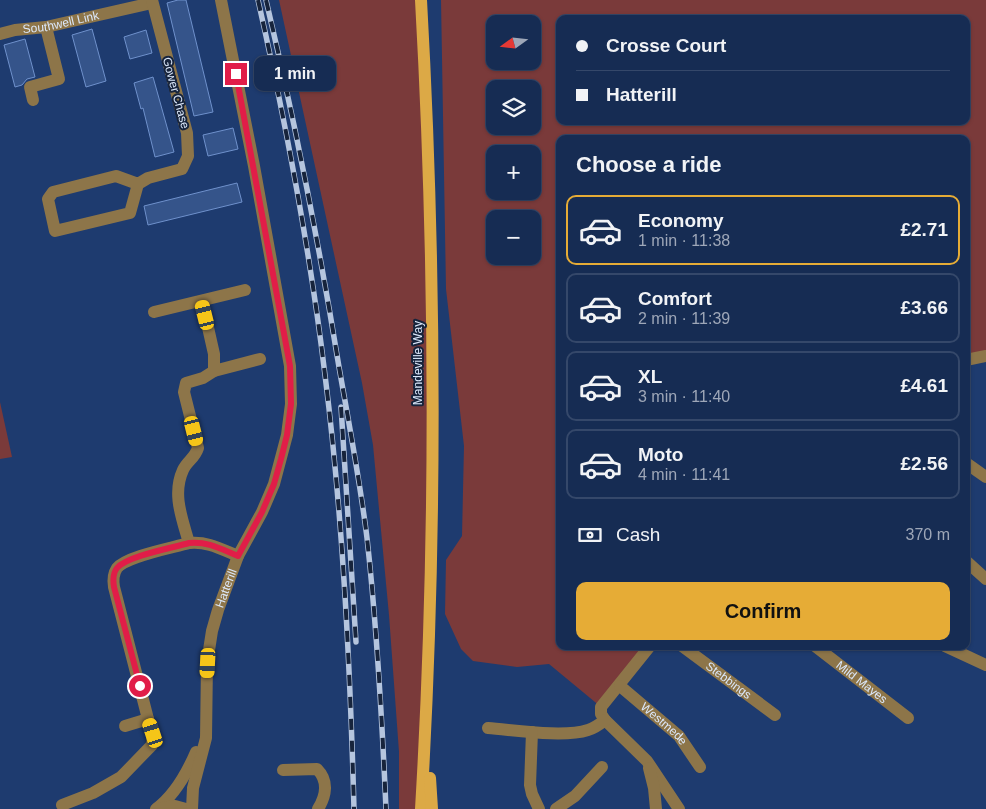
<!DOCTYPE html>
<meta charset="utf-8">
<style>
body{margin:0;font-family:Helvetica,sans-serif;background:#1f345a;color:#f1f3f6;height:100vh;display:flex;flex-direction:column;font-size:19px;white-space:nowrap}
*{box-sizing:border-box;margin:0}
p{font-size:16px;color:#9ea7b8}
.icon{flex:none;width:28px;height:28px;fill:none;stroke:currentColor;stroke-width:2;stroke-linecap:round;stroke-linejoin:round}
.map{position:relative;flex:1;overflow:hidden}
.details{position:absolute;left:556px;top:135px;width:414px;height:515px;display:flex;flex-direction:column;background:#162c53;border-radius:10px;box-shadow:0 1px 4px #0004,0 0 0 1px #35486a}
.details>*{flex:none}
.top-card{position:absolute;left:556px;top:15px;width:414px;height:110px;border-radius:10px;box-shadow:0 1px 4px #0004,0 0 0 1px #35486a;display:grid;align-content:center;height:110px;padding:0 20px;background:#162c53}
.needle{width:32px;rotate:255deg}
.tools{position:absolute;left:486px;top:15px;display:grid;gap:10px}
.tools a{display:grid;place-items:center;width:55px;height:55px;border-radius:10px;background:#162c53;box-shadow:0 1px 4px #0004,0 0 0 1px #35486a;font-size:25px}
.end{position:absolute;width:22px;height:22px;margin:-11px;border:6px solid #e11d48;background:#fff;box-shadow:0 0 0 2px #fff}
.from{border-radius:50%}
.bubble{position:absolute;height:35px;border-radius:10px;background:#162c53;box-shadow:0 1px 4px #0004,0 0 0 1px #35486a;font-size:16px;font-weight:700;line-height:35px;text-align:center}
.car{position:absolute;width:15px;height:30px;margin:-15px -8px;border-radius:6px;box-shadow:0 0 4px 1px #0007;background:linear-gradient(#f5c518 24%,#345 0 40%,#f5c518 0 76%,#345 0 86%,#f5c518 0)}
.top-card b{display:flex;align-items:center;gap:18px;height:48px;font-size:19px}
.top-card b+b{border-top:1px solid #35486a}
.top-card i{width:12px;height:12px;background:#f1f3f6}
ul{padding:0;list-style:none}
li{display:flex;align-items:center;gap:15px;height:70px;margin:0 10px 8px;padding:0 10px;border:2px solid #35486a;border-radius:10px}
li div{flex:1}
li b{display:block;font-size:19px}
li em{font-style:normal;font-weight:700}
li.active{border-color:#e6ac36}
li>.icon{width:45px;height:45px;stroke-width:1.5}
h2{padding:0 20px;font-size:22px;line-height:60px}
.pay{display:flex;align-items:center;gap:12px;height:55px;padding:0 20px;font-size:19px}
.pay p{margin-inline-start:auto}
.button{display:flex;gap:10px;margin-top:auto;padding:10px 20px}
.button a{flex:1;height:58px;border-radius:10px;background:#e6ac36;color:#111;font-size:20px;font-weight:700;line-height:58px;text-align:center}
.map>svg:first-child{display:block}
</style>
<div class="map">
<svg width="986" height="809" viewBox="0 0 986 809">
<rect width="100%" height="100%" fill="#1e3b6f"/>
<!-- green -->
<g fill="#7a3a3a" fill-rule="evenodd">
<path d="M279,0H421L431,310L421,809H399V752L389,615L373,445L362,383Z"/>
<path d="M441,0H986V356L966,360V139H560V646H646L601,707L549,664L517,667L473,661L461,649L445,614L446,560L462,536L464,446L446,289ZM560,19H966V121H560ZM495,24H532V61H495ZM495,89H532V126H495ZM495,154H532V191H495ZM495,219H532V256H495Z"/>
<path d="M0,402L12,457L0,459Z"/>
</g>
<!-- building -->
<g fill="#35548a" stroke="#6f91cc">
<path d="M178,0H186L213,112L194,116L167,3Z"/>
<path d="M92,29L106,81L86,87L72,35Z"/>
<path d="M146,30L152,53L130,59L124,37Z"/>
<path d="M25,39L35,77L27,79L22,85L15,87L4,45Z"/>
<path d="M153,77L174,152L155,157L143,108L141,109L134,83Z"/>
<path d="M233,128L238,149L208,156L203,135Z"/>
<path d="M237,183L242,202L148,225L144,206Z"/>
</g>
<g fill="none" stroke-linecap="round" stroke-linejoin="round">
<!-- minor -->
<g stroke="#8d7549" stroke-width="12">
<path id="s1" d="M0,34L15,30L46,27L152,3"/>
<path d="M33,100L30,87L59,79L46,27"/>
<path d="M138,184L116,176L53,192L48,199L55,231L130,213L138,184L148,178L182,169L188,156L187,133L152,0"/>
<path d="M154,312L245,290"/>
<path d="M966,360L986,356"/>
<path d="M214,371L260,359"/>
<path d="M966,463L986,477"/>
<path d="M189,543C182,518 172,494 183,470C187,461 195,458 198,448L184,392L186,383L203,378L214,371V354L202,301"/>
<path d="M966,561L986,579"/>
<path d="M650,646L601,707V714L605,720L647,761L679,809"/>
<path id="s2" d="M682,646L775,715"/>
<path id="s3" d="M815,646L908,718"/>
<path d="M945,646L986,665"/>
<path id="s4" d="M620,686L679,736L700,767"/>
<path d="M125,726L148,719L114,587C113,581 113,574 117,568C127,556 172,548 189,543C207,541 221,549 238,556"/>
<path d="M488,728C515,730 563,738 588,730C595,728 600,724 605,720"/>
<path d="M532,732L530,785L532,794L539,809"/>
<path d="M649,768L654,788L656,809"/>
<path d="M283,770L317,769C329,781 326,796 318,809"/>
<path d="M62,805L93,793L121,777L152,745L153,733L148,719"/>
<path d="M156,809C175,795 187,773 196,752"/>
<path d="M157,809L175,806L186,809"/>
<path id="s5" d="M192,809L193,788L206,738L207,663L212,631L218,610L238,556L262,512L274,484L287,435L291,404L290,366L254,166L221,0"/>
<path d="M556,809L575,796L602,767"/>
</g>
<!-- major -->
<g stroke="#dca946" stroke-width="12">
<path d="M421,0C436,269 437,540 421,809"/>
<path d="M430,778L432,809"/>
</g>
<defs>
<g id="rail">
<path d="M258,0C286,124 310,250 325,375C343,519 350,664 354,809"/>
<path d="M266,0C295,122 319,244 339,367C349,424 360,481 367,538C377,628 382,718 386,809"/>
<path d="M341,407L356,642"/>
</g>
</defs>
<!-- rail casing -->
<use href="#rail" stroke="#b5c5de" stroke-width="5.5"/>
<!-- rail -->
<use href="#rail" stroke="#17243c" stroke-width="4" stroke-dasharray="11" stroke-linecap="butt"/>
</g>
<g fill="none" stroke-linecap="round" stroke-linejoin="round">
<!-- route -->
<path stroke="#e11d48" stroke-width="6" d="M140,686L114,587C113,581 113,573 117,568C127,556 172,548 189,543C207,541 221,549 238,556L262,512L274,484L281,459L287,435L291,404L290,366L236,74"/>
</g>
<g text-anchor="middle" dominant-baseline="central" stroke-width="4" stroke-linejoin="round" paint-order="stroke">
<!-- street labels -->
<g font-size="12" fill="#dce8fb" stroke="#17243c">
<text stroke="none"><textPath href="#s1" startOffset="62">Southwell Link</textPath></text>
<text transform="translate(176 93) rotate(75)">Gower Chase</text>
<text transform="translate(418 363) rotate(-90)">Mandeville Way</text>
<text stroke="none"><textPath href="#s5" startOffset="225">Hatterill</textPath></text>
<text stroke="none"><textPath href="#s2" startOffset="58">Stebbings</textPath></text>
<text stroke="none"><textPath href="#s3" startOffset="59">Mild Mayes</textPath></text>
<text stroke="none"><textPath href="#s4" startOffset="58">Westmede</textPath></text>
</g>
</g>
</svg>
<div class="tools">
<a><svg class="needle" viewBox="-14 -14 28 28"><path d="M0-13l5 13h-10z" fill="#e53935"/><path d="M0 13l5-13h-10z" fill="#9ea7b8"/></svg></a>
<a><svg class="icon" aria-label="layers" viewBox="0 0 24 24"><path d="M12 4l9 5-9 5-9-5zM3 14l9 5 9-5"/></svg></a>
<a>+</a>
<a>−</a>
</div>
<i class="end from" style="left:140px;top:686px"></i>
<i class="end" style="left:236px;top:74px"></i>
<div class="bubble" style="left:254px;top:56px;width:82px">1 min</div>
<i class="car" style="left:205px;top:315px;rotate:346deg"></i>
<i class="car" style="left:194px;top:431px;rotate:166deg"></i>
<i class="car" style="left:208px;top:663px;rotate:183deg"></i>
<i class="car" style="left:153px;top:733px;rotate:342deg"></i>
<div class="top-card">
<b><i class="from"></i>Crosse Court</b>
<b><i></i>Hatterill</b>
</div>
<section class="details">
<h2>Choose a ride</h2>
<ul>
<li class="active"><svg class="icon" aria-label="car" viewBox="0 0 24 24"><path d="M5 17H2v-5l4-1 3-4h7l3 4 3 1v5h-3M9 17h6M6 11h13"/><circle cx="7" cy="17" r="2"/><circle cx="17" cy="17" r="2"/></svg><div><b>Economy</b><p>1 min · 11:38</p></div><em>£2.71</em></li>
<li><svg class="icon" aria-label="car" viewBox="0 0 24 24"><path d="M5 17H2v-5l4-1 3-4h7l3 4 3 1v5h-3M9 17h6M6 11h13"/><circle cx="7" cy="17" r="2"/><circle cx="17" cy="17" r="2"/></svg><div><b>Comfort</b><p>2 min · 11:39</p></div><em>£3.66</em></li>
<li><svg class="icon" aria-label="car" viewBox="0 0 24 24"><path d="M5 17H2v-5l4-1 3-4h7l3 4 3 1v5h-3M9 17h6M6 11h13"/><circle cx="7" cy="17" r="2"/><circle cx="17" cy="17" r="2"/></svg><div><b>XL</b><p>3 min · 11:40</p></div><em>£4.61</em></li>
<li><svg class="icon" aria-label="car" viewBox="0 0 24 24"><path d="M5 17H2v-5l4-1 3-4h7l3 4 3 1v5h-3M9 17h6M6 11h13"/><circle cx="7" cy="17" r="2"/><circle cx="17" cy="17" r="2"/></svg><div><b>Moto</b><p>4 min · 11:41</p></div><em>£2.56</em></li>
</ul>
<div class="pay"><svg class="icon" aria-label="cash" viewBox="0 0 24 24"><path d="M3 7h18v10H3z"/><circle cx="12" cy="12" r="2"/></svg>Cash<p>370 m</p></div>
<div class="button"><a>Confirm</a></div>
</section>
</div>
